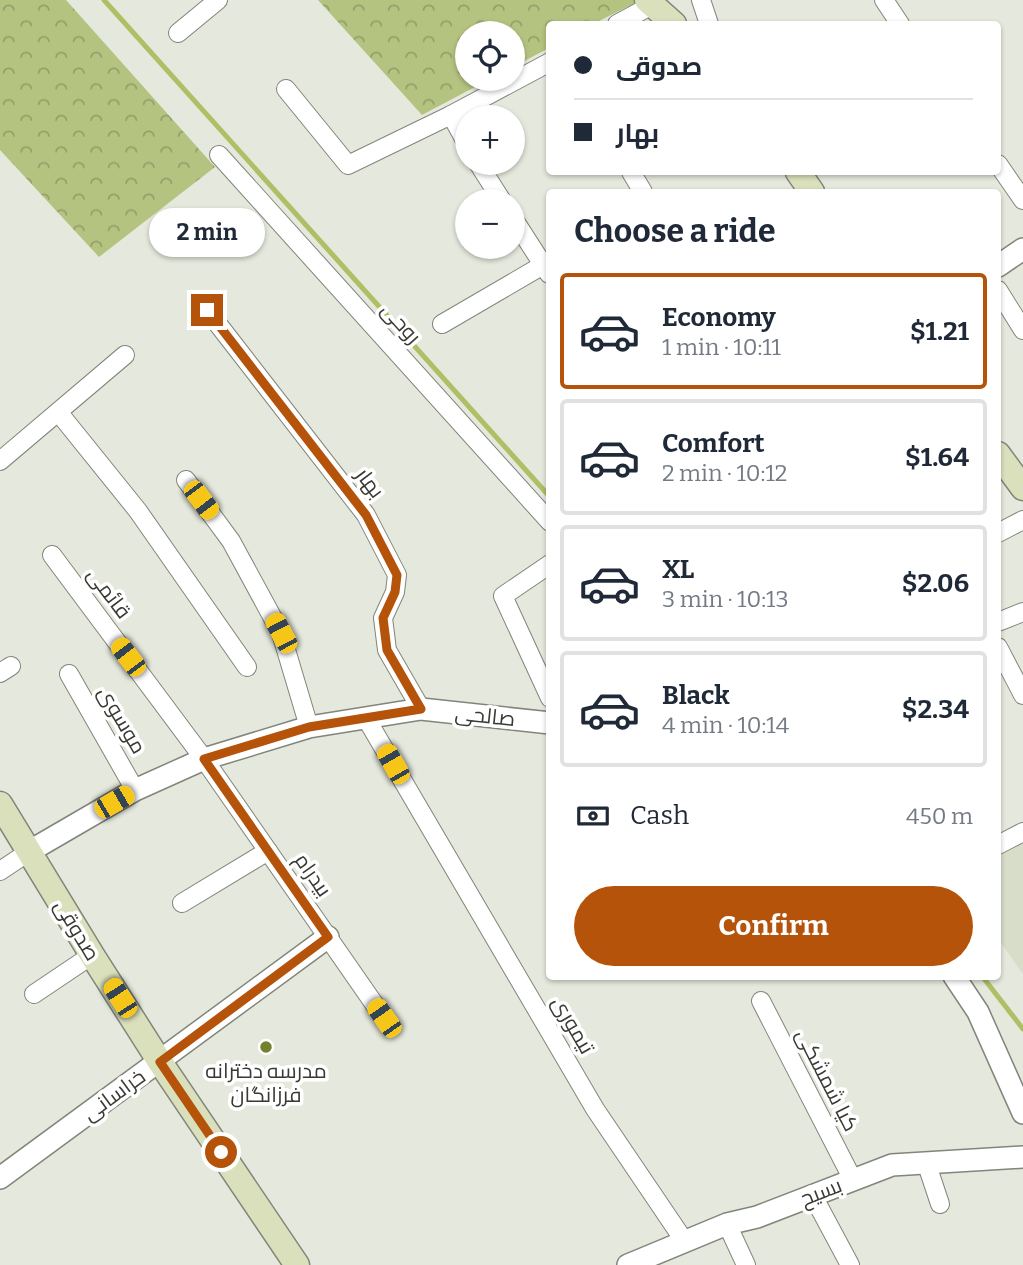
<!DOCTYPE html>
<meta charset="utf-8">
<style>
body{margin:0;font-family:Bitter,Cairo,serif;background:#f6f6f7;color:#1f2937;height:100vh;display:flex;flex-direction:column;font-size:26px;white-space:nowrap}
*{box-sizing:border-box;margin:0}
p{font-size:23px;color:#747a83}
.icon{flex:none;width:38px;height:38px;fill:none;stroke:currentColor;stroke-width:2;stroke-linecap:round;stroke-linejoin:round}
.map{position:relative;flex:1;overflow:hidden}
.details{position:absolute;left:546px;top:189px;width:455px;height:791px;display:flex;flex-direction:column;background:#fff;border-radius:7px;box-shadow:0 2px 5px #0004}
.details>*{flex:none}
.banner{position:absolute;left:546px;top:21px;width:455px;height:154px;border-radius:7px;box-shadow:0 2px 5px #0004;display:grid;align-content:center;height:154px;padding:0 28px;background:#fff}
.fabs{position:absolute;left:455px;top:21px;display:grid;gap:14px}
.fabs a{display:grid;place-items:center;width:70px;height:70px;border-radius:50%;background:#fff;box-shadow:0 2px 5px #0004;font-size:35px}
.end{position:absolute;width:32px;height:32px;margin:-16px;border:9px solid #b45309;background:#fff;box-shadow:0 0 0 4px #fff}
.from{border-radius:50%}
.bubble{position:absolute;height:49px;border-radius:24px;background:#fff;box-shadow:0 2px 5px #0004;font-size:23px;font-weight:700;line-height:49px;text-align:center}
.car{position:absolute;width:21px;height:42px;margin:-21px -10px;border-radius:9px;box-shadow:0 0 5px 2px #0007;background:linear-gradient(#f5c518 24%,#345 0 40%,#f5c518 0 76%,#345 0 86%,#f5c518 0)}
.banner b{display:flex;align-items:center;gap:24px;height:66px;font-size:26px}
.banner b+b{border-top:2px solid #e0e1e3}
.banner i{width:18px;height:18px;background:#1f2937}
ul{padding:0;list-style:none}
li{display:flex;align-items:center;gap:21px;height:116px;margin:0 14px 10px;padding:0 14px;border:4px solid #e0e1e3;border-radius:7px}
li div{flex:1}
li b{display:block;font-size:26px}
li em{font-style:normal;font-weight:700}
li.selected{border-color:#b45309}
li>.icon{width:63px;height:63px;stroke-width:1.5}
h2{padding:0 28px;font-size:32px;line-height:84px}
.pay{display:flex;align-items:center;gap:18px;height:77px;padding:0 28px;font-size:26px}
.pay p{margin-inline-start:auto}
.cta{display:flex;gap:14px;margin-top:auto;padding:14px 28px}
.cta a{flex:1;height:80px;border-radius:42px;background:#b45309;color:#fff;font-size:28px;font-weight:700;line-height:80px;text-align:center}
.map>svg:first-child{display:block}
</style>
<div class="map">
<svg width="1023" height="1265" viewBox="0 0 1023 1265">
<defs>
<pattern id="park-crowns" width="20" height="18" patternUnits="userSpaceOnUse" patternTransform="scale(1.75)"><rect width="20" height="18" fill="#b5c380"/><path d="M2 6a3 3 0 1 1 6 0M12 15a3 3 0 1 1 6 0" fill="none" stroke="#949f6a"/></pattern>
</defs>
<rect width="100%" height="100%" fill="#e5e8dc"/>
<!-- built -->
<path fill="#d8ddca" d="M1023,842V974L998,939V856Z"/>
<!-- park -->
<g fill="url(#park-crowns)">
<path d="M0,0H66L215,167L99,257L0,150Z"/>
<path d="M318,0H638L639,1L593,24H550L549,48L513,67V33H467V79H490L422,115Z"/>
</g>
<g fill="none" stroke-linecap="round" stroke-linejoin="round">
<!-- stream -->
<g stroke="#aebf66" stroke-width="5">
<path d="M104,0L550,497"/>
<path d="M982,976L1023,1029"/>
</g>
<defs>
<g id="minor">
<path d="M701,0L709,24"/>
<path d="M884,0L900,24"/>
<path d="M617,24L652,5"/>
<path d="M178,33L218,0"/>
<path d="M286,89L348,165L451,115L550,62"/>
<path d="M451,115L467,144"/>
<path d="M219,155L550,522"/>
<path d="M478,163L502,201"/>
<path d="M998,164L1023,200"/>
<path d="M631,172L643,192"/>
<path d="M513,218L549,274"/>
<path d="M998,290L1023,330"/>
<path d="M207,310L366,515L397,575L395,592L383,618L387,650L421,709"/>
<path d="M442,324L550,261"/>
<path d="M59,413L138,511L247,667"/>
<path d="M0,461L125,355"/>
<path d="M186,480L231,541L281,633L309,727"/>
<path d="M998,533L1023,520"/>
<path d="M52,555L204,759L384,1018"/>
<path d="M550,564L503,596L550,698"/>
<path d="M998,622L1023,612"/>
<path d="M998,647L1023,695"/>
<path d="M0,673L11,666"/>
<path d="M69,674L135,790"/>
<path d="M366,718L595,1109L685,1242"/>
<path d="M998,845L1023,832"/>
<path d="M0,871L30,851"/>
<path d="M182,903L268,851"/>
<path d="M34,994L92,955"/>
<path d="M761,1001L853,1180"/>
<path d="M926,1162L940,1204"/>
<path d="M812,1194L850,1265"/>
<path d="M727,1224L746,1265"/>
</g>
<g id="tertiary">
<path d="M998,266L1023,249"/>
<path d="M30,851L135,790L204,759L309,727L421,709L550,723"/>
<path d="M954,976L978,1012L1023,1113"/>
<path d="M0,1178L328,937"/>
<path d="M628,1265L727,1224L757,1217L892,1165L1023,1157"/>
</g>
<g id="secondary">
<path d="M647,0L674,24"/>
<path d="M798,172L812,192"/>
<path d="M998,454L1023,488"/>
<path d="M0,804L92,955L160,1062L297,1265"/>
</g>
</defs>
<!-- minor casing -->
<use href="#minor" stroke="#82857a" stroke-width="20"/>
<!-- tertiary casing -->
<use href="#tertiary" stroke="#82857a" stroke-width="24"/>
<!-- secondary casing -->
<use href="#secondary" stroke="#82857a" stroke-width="27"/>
<!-- minor -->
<use href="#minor" stroke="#fff" stroke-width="18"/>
<!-- tertiary -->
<use href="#tertiary" stroke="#fff" stroke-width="21"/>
<!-- secondary -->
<use href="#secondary" stroke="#dbe0bc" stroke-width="24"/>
</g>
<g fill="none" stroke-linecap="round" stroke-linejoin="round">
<!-- route -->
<path stroke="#b45309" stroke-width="9" d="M207,310L366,515L397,575L395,592L383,618L387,650L421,709L309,727L204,759L328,937L160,1062L221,1152"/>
</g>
<!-- markers -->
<circle fill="#73802e" stroke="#fff" stroke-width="2.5" cx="266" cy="1047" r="7"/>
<g text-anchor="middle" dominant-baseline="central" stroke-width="7" stroke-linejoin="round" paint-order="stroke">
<!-- street labels -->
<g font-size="21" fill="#393a35" stroke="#fff">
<text transform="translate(401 323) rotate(48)">روحی</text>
<text transform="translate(370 483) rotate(53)">بهار</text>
<text transform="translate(109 593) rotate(53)">قائمی</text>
<text transform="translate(485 716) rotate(6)">صالحی</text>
<text transform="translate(122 720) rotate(60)">موسوی</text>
<text transform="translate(313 875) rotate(55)">بیدرام</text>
<text transform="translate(77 930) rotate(59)">صدوقی</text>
<text transform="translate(573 1025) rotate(60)">تیموری</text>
<text transform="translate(827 1080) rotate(63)">کیا شمشکی</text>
<text transform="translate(114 1095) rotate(-36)">خراسانی</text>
<text transform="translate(821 1192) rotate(-21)">بسیح</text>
</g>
<!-- poi labels -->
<g font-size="21" fill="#393a35" stroke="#fff">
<text x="266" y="1071">مدرسه دخترانه<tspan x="266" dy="24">فرزانگان</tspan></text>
</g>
</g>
</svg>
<div class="fabs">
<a><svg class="icon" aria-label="locate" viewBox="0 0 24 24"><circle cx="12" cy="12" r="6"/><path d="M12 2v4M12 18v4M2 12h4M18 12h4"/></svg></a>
<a>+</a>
<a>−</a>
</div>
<i class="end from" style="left:221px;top:1152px"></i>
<i class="end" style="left:207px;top:310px"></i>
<div class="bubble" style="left:149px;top:208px;width:116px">2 min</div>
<i class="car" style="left:201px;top:500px;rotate:143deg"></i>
<i class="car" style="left:281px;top:633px;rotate:332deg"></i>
<i class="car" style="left:128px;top:657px;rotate:323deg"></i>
<i class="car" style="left:393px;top:764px;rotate:330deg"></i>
<i class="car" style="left:114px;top:802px;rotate:60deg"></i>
<i class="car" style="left:120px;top:998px;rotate:327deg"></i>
<i class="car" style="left:384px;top:1018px;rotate:325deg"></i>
<div class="banner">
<b><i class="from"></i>صدوقی</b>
<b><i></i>بهار</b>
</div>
<section class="details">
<h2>Choose a ride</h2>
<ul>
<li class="selected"><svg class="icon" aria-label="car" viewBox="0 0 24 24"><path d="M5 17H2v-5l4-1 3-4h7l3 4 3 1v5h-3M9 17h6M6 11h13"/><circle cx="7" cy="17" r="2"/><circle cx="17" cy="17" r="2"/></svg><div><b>Economy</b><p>1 min · 10:11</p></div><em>$1.21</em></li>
<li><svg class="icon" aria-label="car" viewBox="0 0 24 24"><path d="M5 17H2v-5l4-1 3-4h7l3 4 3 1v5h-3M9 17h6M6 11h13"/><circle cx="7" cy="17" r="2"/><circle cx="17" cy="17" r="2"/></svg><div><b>Comfort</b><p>2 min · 10:12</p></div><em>$1.64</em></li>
<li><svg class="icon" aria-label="car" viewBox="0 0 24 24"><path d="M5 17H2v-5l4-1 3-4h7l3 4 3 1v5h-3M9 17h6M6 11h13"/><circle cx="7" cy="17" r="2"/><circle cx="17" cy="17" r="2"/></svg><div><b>XL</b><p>3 min · 10:13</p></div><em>$2.06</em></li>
<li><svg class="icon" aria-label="car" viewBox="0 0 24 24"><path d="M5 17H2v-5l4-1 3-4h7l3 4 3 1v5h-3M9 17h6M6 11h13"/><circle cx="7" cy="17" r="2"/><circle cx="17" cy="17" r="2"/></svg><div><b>Black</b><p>4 min · 10:14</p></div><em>$2.34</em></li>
</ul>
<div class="pay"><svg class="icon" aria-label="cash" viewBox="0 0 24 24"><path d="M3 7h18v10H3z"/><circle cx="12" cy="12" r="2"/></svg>Cash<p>450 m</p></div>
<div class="cta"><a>Confirm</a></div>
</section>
</div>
